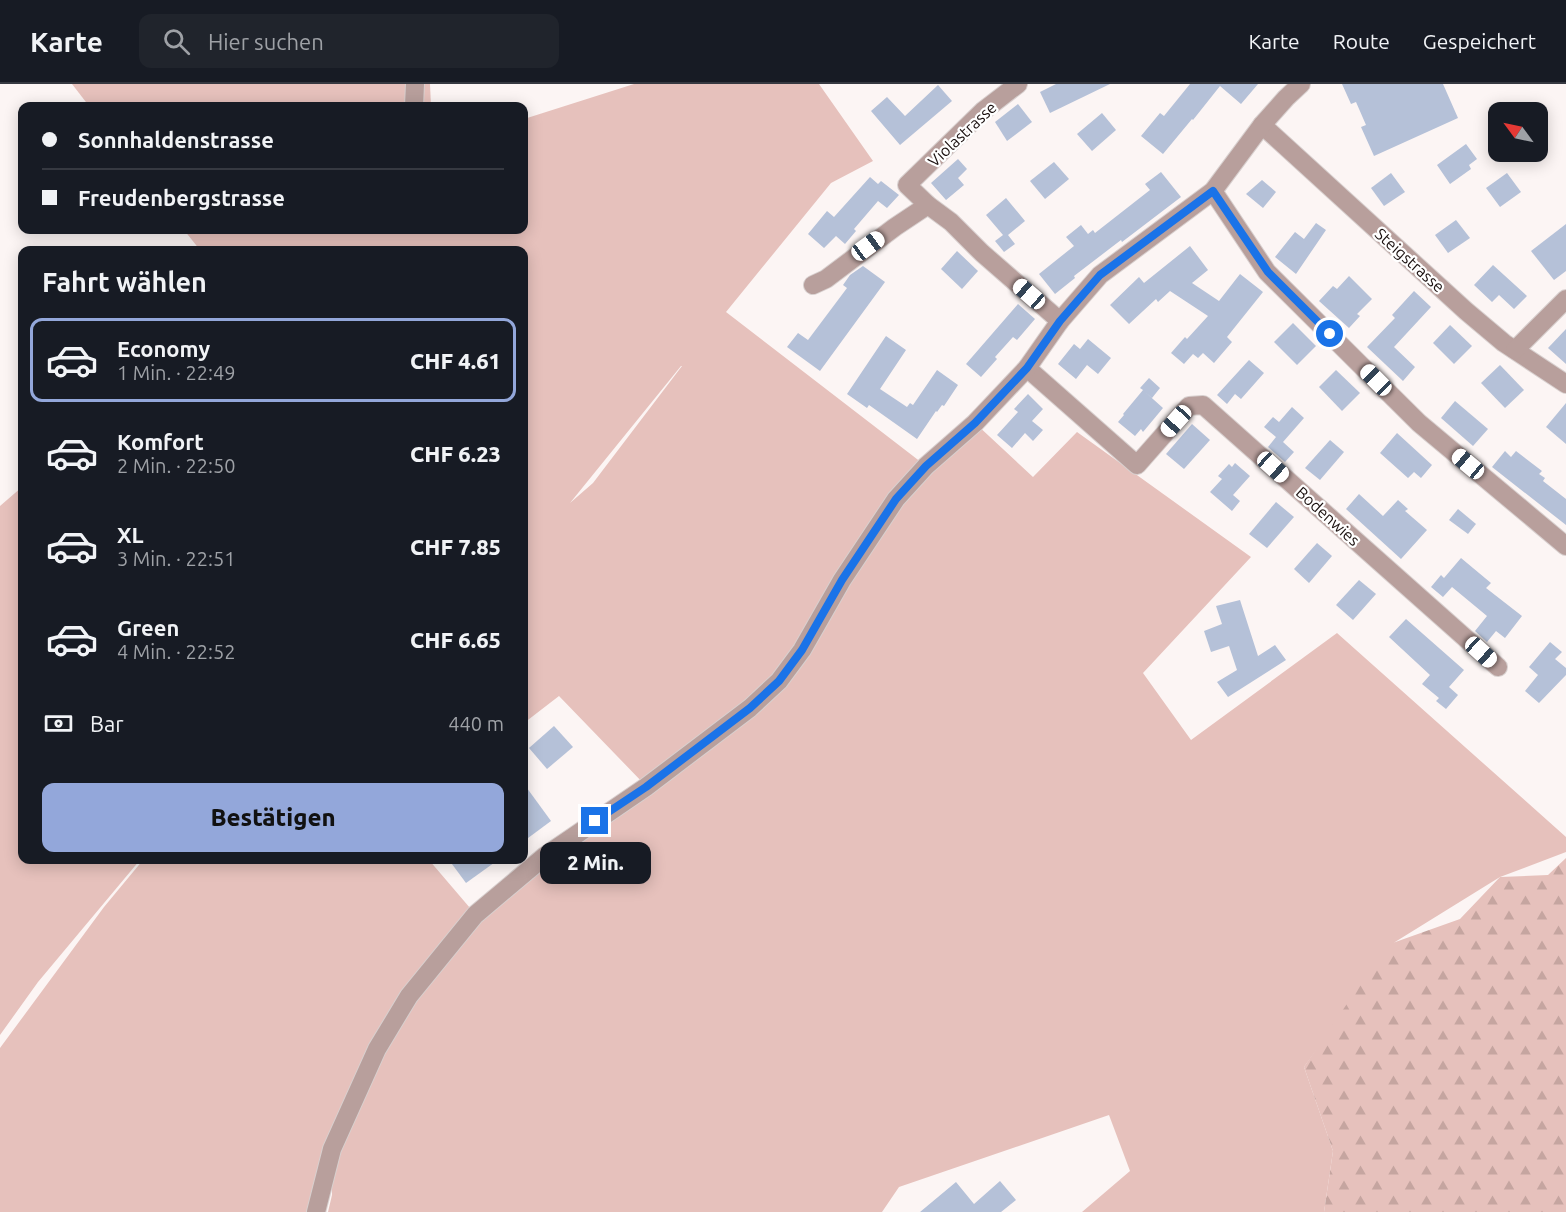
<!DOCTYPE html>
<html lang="de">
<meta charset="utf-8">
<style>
body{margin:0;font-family:Ubuntu,sans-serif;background:#20242c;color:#f1f3f6;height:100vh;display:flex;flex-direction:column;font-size:22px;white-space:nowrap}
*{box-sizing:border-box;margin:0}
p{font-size:20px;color:#9ea1a6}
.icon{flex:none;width:33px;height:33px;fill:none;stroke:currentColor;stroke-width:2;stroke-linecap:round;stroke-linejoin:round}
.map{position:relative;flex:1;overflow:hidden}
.side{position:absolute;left:18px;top:162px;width:510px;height:618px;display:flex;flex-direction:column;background:#171b24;border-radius:12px;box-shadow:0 3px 15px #0003}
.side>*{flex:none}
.banner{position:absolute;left:18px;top:18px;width:510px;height:132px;border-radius:12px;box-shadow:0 3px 15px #0003;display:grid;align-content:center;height:132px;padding:0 24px;background:#171b24}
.needle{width:39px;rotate:303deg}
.fabs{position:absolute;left:1488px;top:18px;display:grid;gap:12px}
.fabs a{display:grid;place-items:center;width:60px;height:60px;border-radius:12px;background:#171b24;box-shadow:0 3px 15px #0003;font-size:30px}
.end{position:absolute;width:27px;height:27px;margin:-14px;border:8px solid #1a73e8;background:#fff;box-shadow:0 0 0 3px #fff}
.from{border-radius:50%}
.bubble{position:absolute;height:42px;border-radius:12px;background:#171b24;box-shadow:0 3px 15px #0003;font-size:20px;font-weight:800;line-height:42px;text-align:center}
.car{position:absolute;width:18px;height:36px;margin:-18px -9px;border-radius:8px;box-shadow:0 0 4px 2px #0007;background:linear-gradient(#fff 24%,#345 0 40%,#fff 0 76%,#345 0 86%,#fff 0)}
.banner b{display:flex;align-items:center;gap:21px;height:57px;font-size:22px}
.banner b+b{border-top:2px solid #363941}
.banner i{width:15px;height:15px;background:#f1f3f6}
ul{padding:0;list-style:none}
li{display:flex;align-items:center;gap:18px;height:84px;margin:0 12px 9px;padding:0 12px;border:3px solid transparent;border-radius:12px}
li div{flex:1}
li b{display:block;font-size:22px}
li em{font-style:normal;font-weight:800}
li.on{border-color:#93a7da}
li>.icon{width:54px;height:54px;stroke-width:1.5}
h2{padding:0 24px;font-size:27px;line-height:72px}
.pay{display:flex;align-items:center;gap:15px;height:66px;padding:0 24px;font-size:22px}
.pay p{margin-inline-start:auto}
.cta{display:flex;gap:12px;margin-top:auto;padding:12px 24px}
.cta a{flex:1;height:69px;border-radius:12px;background:#93a7da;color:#111;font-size:24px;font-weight:800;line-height:69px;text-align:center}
header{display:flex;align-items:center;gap:36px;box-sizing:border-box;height:84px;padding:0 30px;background:#171b24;border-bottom:2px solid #363941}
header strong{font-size:28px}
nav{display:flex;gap:33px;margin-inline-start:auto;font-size:21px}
.search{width:420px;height:54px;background:#20242c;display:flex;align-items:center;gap:15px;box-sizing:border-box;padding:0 21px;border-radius:12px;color:#9ea1a6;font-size:22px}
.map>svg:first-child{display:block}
</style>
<header>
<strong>Karte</strong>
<div class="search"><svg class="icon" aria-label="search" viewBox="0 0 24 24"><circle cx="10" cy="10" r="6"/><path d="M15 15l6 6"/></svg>Hier suchen</div>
<nav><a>Karte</a><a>Route</a><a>Gespeichert</a></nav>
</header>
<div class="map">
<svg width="1566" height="1128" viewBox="0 0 1566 1128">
<defs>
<pattern id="forest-firs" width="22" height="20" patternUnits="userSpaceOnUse" patternTransform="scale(1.5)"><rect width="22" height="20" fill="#e6c1bc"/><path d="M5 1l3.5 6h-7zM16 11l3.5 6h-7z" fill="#c5a5a0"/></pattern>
</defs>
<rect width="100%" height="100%" fill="#fcf5f4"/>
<!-- grass -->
<g fill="#e6c1bc" fill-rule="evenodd">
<path d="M72,0H430L431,22H89Z"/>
<path d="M634,0H819L873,77L831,99L726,228L926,382L975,339L1033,393L1077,348L1251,473L1143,589L1191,656L1337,549L1566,753V768L1500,793L1395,858L1304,983L1333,1067L1324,1128H1082L1130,1087L1109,1031L899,1103L882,1128H328L332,1111V1070L320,1128H0V964L104,823L143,776H429L476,831L646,702L559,612L524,639V166H200L184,146H524V35ZM682,282L593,399L570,419L681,282Z"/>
<path d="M22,403V776H140L38,898L0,951V422Z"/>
</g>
<!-- forest -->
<path fill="url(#forest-firs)" d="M1566,774V1128H1324L1333,1067L1304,983L1387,861L1460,835L1500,793L1548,791Z"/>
<!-- building -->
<g fill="#b5c1d8">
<path d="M1056,0H1110L1050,29L1040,8Z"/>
<path d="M1190,0H1258L1241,20L1220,2L1193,36L1192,35L1163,70L1141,52L1160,29L1164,32Z"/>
<path d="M1342,0H1443L1458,34L1374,72L1361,43L1366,41L1356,18L1351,20Z"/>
<path d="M938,1L952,17L900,61L871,27L887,13L905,32Z"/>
<path d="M1018,20L1032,38L1007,57L995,38Z"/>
<path d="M1102,29L1116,46L1092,67L1077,50Z"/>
<path d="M1466,60L1477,75L1469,81L1471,85L1450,100L1437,81Z"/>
<path d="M958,75L967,85L958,94L964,101L946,116L931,99Z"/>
<path d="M1054,78L1069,95L1045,115L1030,97Z"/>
<path d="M1161,88L1181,113L1122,158L1121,156L1074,192L1075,194L1055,210L1039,190L1074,162L1066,153L1081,141L1088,150L1093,146L1095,149L1150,106L1145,100Z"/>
<path d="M1391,89L1405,108L1384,122L1371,104Z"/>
<path d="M1507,89L1521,108L1500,123L1486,104Z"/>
<path d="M870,93L878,100L881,97L899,111L887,124L878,117L854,145L856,147L845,160L836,152L824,164L808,150L827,127L834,133Z"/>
<path d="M1262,96L1276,108L1263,124L1246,110Z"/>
<path d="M1006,114L1025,137L1008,151L1015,160L1004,168L995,157L1003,151L986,131Z"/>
<path d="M1456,136L1470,154L1448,169L1435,151Z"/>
<path d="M1316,139L1326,146L1296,190L1275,173L1295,148L1304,155Z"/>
<path d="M1566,140V187L1554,196L1531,167Z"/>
<path d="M1190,162L1208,186L1192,199L1219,217L1240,190L1263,208L1227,253L1232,258L1214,279L1203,269L1198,274L1193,270L1184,280L1171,269L1185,253L1187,255L1208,232L1170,207L1158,218L1156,215L1129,240L1110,221L1139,193L1144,199Z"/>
<path d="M957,167L978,187L962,205L941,185Z"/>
<path d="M1493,181L1527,212L1514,225L1499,211L1492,218L1474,201Z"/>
<path d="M863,182L885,198L820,287L787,263L798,249L808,256L847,204L843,201L850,191Z"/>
<path d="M1349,192L1372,215L1357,230L1360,232L1349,244L1319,217L1333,202L1337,205Z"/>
<path d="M1414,207L1431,223L1394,263L1415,283L1403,297L1367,263L1395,234L1392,231Z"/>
<path d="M1018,220L1035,235L1017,256L1013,253L995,273L997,275L981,293L966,280Z"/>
<path d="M1293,239L1316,262L1297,281L1274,258Z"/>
<path d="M1450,241L1472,262L1454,280L1433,259Z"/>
<path d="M1566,245V280L1548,264Z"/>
<path d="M886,252L906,266L880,305L907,323L910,319L913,321L937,286L958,301L944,322L942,321L937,328L936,327L917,355L869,321L867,324L847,310Z"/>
<path d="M1088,255L1111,274L1098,290L1087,281L1076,295L1058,280L1074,260L1080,265Z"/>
<path d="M1249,276L1264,289L1241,315L1235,310L1227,320L1217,311Z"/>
<path d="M1500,281L1524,306L1505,324L1481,299Z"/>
<path d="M1336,286L1360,309L1342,327L1319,303Z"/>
<path d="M1149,294L1160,304L1152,314L1144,307L1163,324L1143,348L1141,345L1135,352L1118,338L1124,331L1123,330L1143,306L1140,304Z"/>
<path d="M1028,310L1043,325L1032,337L1043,346L1033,357L1025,349L1012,364L997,351L1018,328L1014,325Z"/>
<path d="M1455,317L1488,345L1473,362L1441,334Z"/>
<path d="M1566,319V360L1546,343Z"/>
<path d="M1292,323L1304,334L1283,358L1294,368L1285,378L1268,363L1276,353L1264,343L1273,333L1279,338Z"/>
<path d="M1192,340L1210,356L1184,385L1166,370Z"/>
<path d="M1397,349L1432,381L1421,394L1414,388L1408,394L1380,369Z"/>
<path d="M1330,356L1344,368L1320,396L1305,384Z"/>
<path d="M1505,367L1511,373L1516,367L1542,387L1539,390L1545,394L1543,397L1566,415V441L1492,383Z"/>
<path d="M1235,379L1250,392L1233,411L1240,417L1232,427L1210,408L1222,395L1218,392L1229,380L1232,383Z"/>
<path d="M1359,410L1383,432L1398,416L1408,425L1405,427L1427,446L1401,475L1346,425Z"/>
<path d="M1276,418L1294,433L1267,464L1249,450Z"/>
<path d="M1458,425L1476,440L1468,450L1449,436Z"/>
<path d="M1317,459L1332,472L1309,499L1294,485Z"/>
<path d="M1461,474L1491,499L1486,504L1522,532L1505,554L1496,547L1487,558L1475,547L1487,532L1452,503L1443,513L1431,503L1441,491L1444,494Z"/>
<path d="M1359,496L1376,510L1353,536L1336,521Z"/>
<path d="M1240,516L1258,572L1275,561L1286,576L1228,613L1217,598L1237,586L1229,562L1211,568L1204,547L1222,540L1216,522Z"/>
<path d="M1406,535L1464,586L1449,603L1458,611L1446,625L1436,617L1439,614L1422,600L1430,591L1389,553Z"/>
<path d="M1550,558L1562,568L1555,575L1566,584V591L1539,619L1525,607L1538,591L1529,583Z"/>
<path d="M554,642L573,663L547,685L529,664Z"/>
<path d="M524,700L551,737L524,757Z"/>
<path d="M449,776H498L466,799Z"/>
<path d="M1000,1097L1016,1116L1001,1128H920L956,1098L974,1120Z"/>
</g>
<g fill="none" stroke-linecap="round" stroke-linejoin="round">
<defs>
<g id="minor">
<path d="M1018,0L983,27L907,101L928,121L951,138L982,169L1060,237"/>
<path d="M414,22L415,0"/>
<path d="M1262,41L1466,227L1504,259L1566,300"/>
<path d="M1213,107L1267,188L1419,339L1566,462"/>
<path d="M813,201L826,195L895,143L928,121"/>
<path d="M1515,266L1566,215"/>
<path d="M1027,284L1137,381L1189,322L1203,321L1498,583"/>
<path d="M316,1128L332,1065L377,965L409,912L475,831L545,772L646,703L750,624L779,597L802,566L842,496L896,415L926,382L975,339L1027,284L1060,237L1100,191L1213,107L1262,41L1286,14L1301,0"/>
</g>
</defs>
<!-- minor casing -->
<use href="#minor" stroke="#d8d0cf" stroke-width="20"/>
<!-- minor -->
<use href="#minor" stroke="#b89f9c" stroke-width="18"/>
</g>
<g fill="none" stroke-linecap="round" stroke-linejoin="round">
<!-- route -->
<path stroke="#1a73e8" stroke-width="8" d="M595,737L646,703L750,624L779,597L802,566L842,496L896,415L926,382L975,339L1027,284L1060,237L1100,191L1213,107L1268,188L1330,250"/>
</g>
<g text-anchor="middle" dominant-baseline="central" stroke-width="4.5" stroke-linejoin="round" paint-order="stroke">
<!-- street labels -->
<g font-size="16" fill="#190f0e" stroke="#fff">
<text transform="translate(962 50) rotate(-43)">Violastrasse</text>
<text transform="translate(1410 176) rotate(42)">Steigstrasse</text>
<text transform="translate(1328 432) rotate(42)">Bodenwies</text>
</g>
</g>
</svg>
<div class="fabs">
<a><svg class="needle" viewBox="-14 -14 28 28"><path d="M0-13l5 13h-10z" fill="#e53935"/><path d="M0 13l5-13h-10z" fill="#9ea1a6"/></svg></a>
</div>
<i class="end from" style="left:1330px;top:250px"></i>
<i class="end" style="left:595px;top:737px"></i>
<div class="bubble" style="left:540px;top:758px;width:111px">2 Min.</div>
<i class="car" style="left:868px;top:162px;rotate:54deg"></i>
<i class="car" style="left:1029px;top:210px;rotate:311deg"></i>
<i class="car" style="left:1376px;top:296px;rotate:315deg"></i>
<i class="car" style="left:1176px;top:337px;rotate:222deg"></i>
<i class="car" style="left:1468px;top:380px;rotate:310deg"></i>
<i class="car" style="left:1273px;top:383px;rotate:132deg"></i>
<i class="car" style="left:1481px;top:568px;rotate:132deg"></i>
<div class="banner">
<b><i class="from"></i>Sonnhaldenstrasse</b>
<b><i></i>Freudenbergstrasse</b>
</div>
<section class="side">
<h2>Fahrt wählen</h2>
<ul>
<li class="on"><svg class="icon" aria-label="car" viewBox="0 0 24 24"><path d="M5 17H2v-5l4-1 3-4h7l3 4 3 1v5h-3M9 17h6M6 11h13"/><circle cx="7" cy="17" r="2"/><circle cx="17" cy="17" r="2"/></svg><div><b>Economy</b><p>1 Min. · 22:49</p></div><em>CHF 4.61</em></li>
<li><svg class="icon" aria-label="car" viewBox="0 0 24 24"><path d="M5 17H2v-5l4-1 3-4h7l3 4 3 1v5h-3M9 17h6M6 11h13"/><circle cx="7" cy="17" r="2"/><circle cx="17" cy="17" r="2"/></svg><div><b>Komfort</b><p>2 Min. · 22:50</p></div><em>CHF 6.23</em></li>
<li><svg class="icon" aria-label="car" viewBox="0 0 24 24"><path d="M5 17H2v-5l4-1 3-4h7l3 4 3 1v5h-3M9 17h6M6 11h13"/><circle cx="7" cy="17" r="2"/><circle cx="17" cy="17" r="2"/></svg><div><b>XL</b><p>3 Min. · 22:51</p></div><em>CHF 7.85</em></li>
<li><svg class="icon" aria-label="car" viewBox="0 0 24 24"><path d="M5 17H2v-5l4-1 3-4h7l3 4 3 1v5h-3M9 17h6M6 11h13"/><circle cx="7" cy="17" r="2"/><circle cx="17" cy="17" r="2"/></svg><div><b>Green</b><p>4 Min. · 22:52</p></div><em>CHF 6.65</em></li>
</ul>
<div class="pay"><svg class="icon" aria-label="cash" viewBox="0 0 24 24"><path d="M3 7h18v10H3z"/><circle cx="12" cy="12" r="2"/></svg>Bar<p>440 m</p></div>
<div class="cta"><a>Bestätigen</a></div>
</section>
</div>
